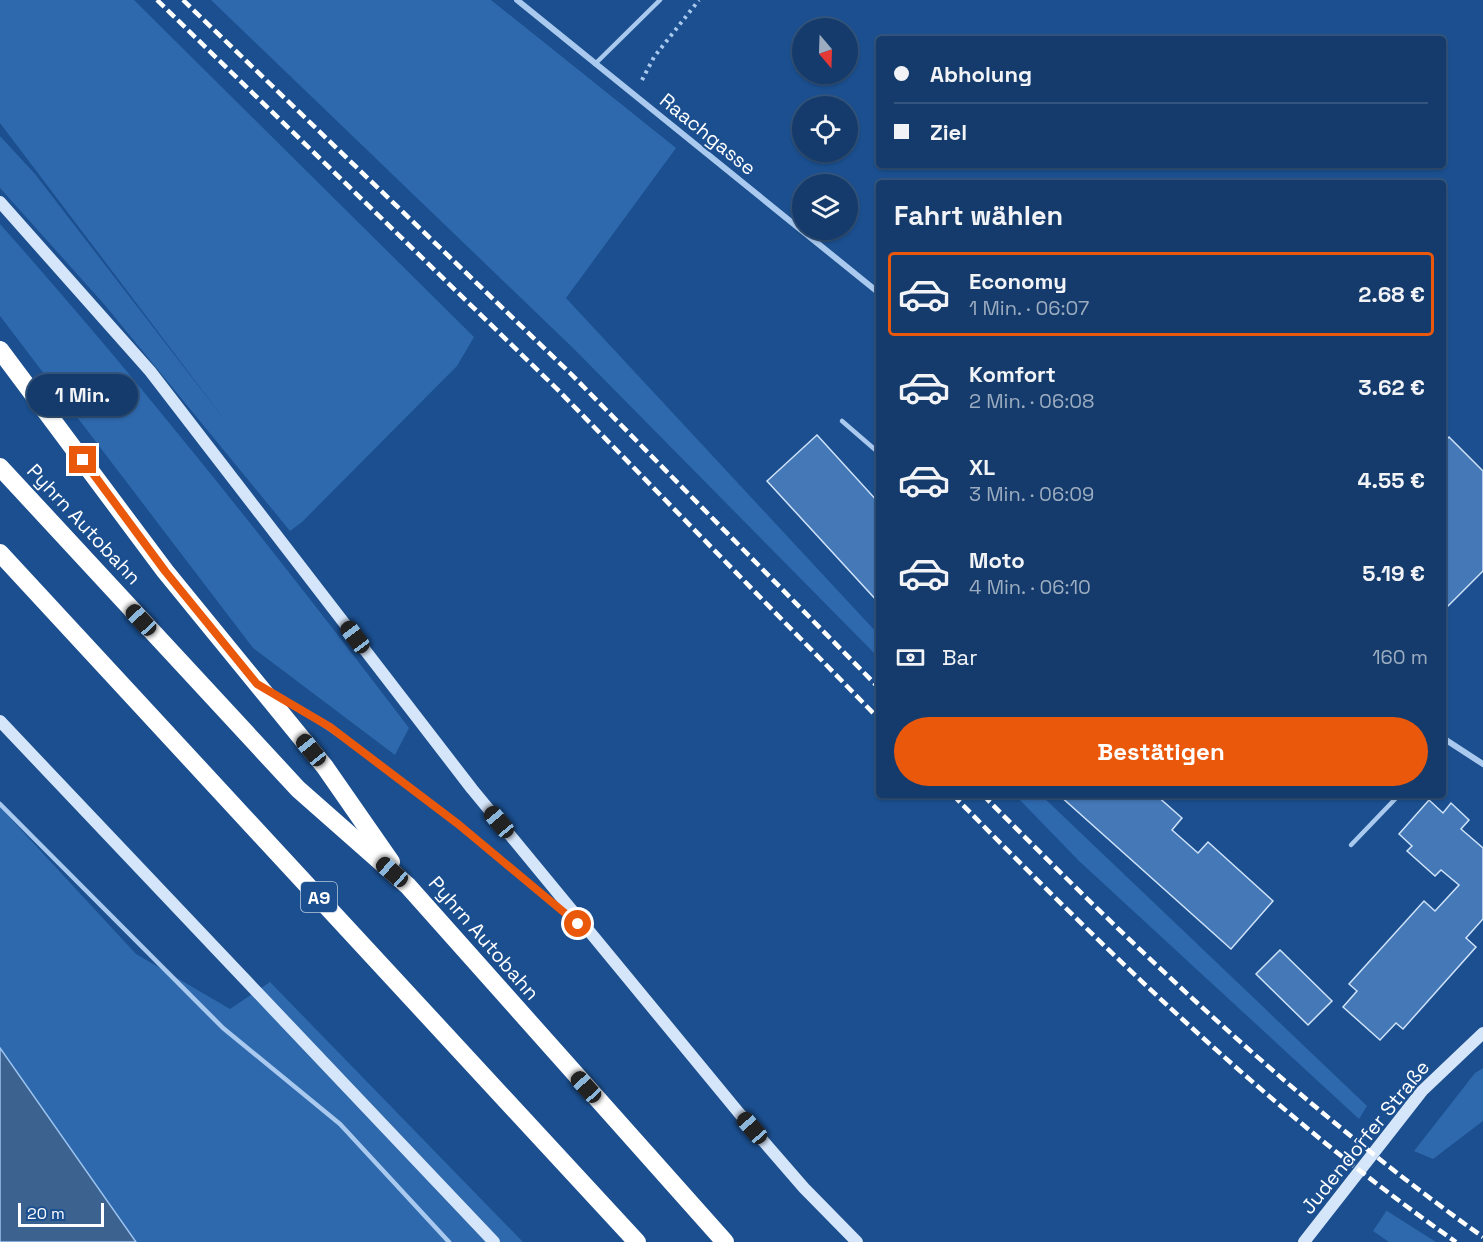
<!DOCTYPE html>
<html lang="de">
<meta charset="utf-8">
<style>
body{margin:0;font-family:"Space Grotesk",sans-serif;background:#1d4271;color:#f1f3f6;height:100vh;display:flex;flex-direction:column;font-size:22px;white-space:nowrap}
*{box-sizing:border-box;margin:0}
p{font-size:20px;color:#9dadc1}
.icon{flex:none;width:33px;height:33px;fill:none;stroke:currentColor;stroke-width:2;stroke-linecap:round;stroke-linejoin:round}
.map{position:relative;flex:1;overflow:hidden}
.details{position:absolute;left:876px;top:180px;width:570px;height:618px;display:flex;flex-direction:column;background:#143b6b;border-radius:6px;box-shadow:0 2px 4px #0004,0 0 0 2px #33557e}
.details>*{flex:none}
.top-card{position:absolute;left:876px;top:36px;width:570px;height:132px;border-radius:6px;box-shadow:0 2px 4px #0004,0 0 0 2px #33557e;display:grid;align-content:center;height:132px;padding:0 18px;background:#143b6b}
.needle{width:39px;rotate:161deg}
.controls{position:absolute;left:792px;top:18px;display:grid;gap:12px}
.controls a{display:grid;place-items:center;width:66px;height:66px;border-radius:50%;background:#143b6b;box-shadow:0 2px 4px #0004,0 0 0 2px #33557e;font-size:30px}
.scale{position:absolute;left:18px;bottom:15px;width:86px;box-sizing:border-box;padding-left:6px;border:3px solid #fff;border-top:0;font-size:16px;line-height:21px;white-space:nowrap;color:#fff;-webkit-text-stroke:4px #1b4f8f;paint-order:stroke}
.end{position:absolute;width:27px;height:27px;margin:-14px;border:8px solid #ea580c;background:#fff;box-shadow:0 0 0 3px #fff}
.from{border-radius:50%}
.bubble{position:absolute;height:42px;border-radius:21px;background:#143b6b;box-shadow:0 2px 4px #0004,0 0 0 2px #33557e;font-size:20px;font-weight:700;line-height:42px;text-align:center}
.car{position:absolute;width:18px;height:36px;margin:-18px -9px;border-radius:8px;box-shadow:0 0 4px 2px #0007;background:linear-gradient(#222 24%,#8ab4d8 0 40%,#222 0 76%,#8ab4d8 0 86%,#222 0)}
.top-card b{display:flex;align-items:center;gap:21px;height:57px;font-size:22px}
.top-card b+b{border-top:2px solid #33557e}
.top-card i{width:15px;height:15px;background:#f1f3f6}
ul{padding:0;list-style:none}
li{display:flex;align-items:center;gap:18px;height:84px;margin:0 12px 9px;padding:0 6px;border:3px solid transparent;border-radius:6px}
li div{flex:1}
li b{display:block;font-size:22px}
li em{font-style:normal;font-weight:700}
li.current{border-color:#ea580c}
li>.icon{width:54px;height:54px;stroke-width:1.5}
h2{padding:0 18px;font-size:27px;line-height:72px}
.pay{display:flex;align-items:center;gap:15px;height:66px;padding:0 18px;font-size:22px}
.pay p{margin-inline-start:auto}
.cta{display:flex;gap:12px;margin-top:auto;padding:12px 18px}
.cta a{flex:1;height:69px;border-radius:36px;background:#ea580c;color:#fff;font-size:24px;font-weight:700;line-height:69px;text-align:center}
.map>svg:first-child{display:block}
</style>
<div class="map">
<svg width="1483" height="1242" viewBox="0 0 1483 1242">
<rect width="100%" height="100%" fill="#1b4f8f"/>
<!-- green -->
<g fill="#2e69ad">
<path d="M0,0H134L474,337L457,366L302,522L290,531L104,304L0,188V136L35,174L227,423L0,123Z"/>
<path d="M211,0H491L676,148L566,298L879,635V658L574,349Z"/>
<path d="M0,224C144,386 278,556 409,728L395,755L253,648L0,316Z"/>
<path d="M1015,795H1041L1367,1106L1359,1119L1079,861Z"/>
<path d="M0,807L136,954L230,1009L270,982L523,1242H136L0,1048Z"/>
<path d="M1483,1068V1121L1433,1159L1414,1151L1475,1073Z"/>
<path d="M1387,1210V1211L1436,1242H1389L1373,1231Z"/>
</g>
<!-- water -->
<path fill="#3c6290" stroke="#9cc4f0" stroke-width="1.5" d="M0,1048L136,1242H0Z"/>
<!-- building -->
<g fill="#4478b7" stroke="#cfe3fa" stroke-width="1.5">
<path d="M817,435L879,503V603L767,481Z"/>
<path d="M1449,437L1483,471V571L1443,611V443Z"/>
<path d="M1059,795H1156L1182,818L1172,830L1198,853L1208,842L1273,901L1231,949Z"/>
<path d="M1429,800L1443,813L1451,803L1469,820L1461,829L1483,848V919L1466,938L1476,947L1403,1029L1396,1023L1380,1040L1343,1007L1357,991L1349,984L1424,901L1435,911L1459,885L1441,870L1435,876L1407,851L1412,846L1399,834Z"/>
<path d="M1280,950L1332,1001L1308,1025L1256,974Z"/>
</g>
<g fill="none" stroke-linecap="round" stroke-linejoin="round">
<!-- path -->
<path stroke="#a9c9ee" stroke-width="4" stroke-dasharray="3 4.5" stroke-linecap="butt" d="M642,80L654,57L699,0"/>
<!-- service -->
<g stroke="#a9c9ee" stroke-width="4.5">
<path d="M595,64L660,0"/>
<path d="M842,421L879,453"/>
<path d="M276,695C384,759 479,841 575,922"/>
<path d="M0,804L223,1028L340,1124L449,1242"/>
<path d="M1351,845L1399,795"/>
</g>
<!-- minor -->
<g stroke="#a9c9ee" stroke-width="6">
<path d="M517,0L879,293"/>
<path d="M1443,738L1483,764"/>
</g>
<!-- secondary -->
<g stroke="#d6e6fa" stroke-width="12">
<path d="M0,202L150,371L472,789L739,1113L804,1188L857,1242"/>
<path d="M0,721L494,1242"/>
<path d="M1304,1242L1422,1091L1483,1033"/>
</g>
<!-- motorway -->
<g stroke="#fff" stroke-width="18">
<path d="M0,350L165,571L325,767L391,862"/>
<path d="M0,467L298,789L408,886L725,1242"/>
<path d="M0,553L637,1242"/>
</g>
<!-- rail -->
<g stroke="#fff" stroke-width="4.5" stroke-dasharray="10 4.5" stroke-linecap="butt">
<path d="M157,0L556,388L879,719"/>
<path d="M183,0L571,374L879,688"/>
<path d="M953,795C1110,955 1272,1113 1456,1242"/>
<path d="M983,795C1139,953 1302,1108 1483,1237"/>
</g>
</g>
<g fill="none" stroke-linecap="round" stroke-linejoin="round">
<!-- route -->
<path stroke="#ea580c" stroke-width="8" d="M83,460L165,571L257,684L330,727L458,824L578,924"/>
</g>
<g text-anchor="middle" dominant-baseline="central" stroke-width="4.5" stroke-linejoin="round" paint-order="stroke">
<!-- shield labels -->
<rect fill="#1b4f8f" stroke="#bbcadd" stroke-width="1.5" x="301" y="882" width="36" height="30" rx="4.5"/>
<g font-size="18" font-weight="bold" fill="#fff">
<text x="319" y="897">A9</text>
</g>
<!-- street labels -->
<g font-size="20" fill="#fff" stroke="#1b4f8f">
<text transform="translate(708 134) rotate(39)">Raachgasse</text>
<text transform="translate(84 524) rotate(47)">Pyhrn Autobahn</text>
<text transform="translate(484 938) rotate(49)">Pyhrn Autobahn</text>
<text transform="translate(1365 1137) rotate(-51)">Judendorfer Straße</text>
</g>
</g>
</svg>
<div class="controls">
<a><svg class="needle" viewBox="-14 -14 28 28"><path d="M0-13l5 13h-10z" fill="#e53935"/><path d="M0 13l5-13h-10z" fill="#9dadc1"/></svg></a>
<a><svg class="icon" aria-label="locate" viewBox="0 0 24 24"><circle cx="12" cy="12" r="6"/><path d="M12 2v4M12 18v4M2 12h4M18 12h4"/></svg></a>
<a><svg class="icon" aria-label="layers" viewBox="0 0 24 24"><path d="M12 4l9 5-9 5-9-5zM3 14l9 5 9-5"/></svg></a>
</div>
<div class="scale">20 m</div>
<i class="end from" style="left:578px;top:924px"></i>
<i class="end" style="left:83px;top:460px"></i>
<div class="bubble" style="left:27px;top:374px;width:111px">1 Min.</div>
<i class="car" style="left:141px;top:620px;rotate:317deg"></i>
<i class="car" style="left:355px;top:637px;rotate:323deg"></i>
<i class="car" style="left:311px;top:750px;rotate:321deg"></i>
<i class="car" style="left:499px;top:822px;rotate:320deg"></i>
<i class="car" style="left:392px;top:872px;rotate:311deg"></i>
<i class="car" style="left:586px;top:1087px;rotate:318deg"></i>
<i class="car" style="left:752px;top:1128px;rotate:319deg"></i>
<div class="top-card">
<b><i class="from"></i>Abholung</b>
<b><i></i>Ziel</b>
</div>
<section class="details">
<h2>Fahrt wählen</h2>
<ul>
<li class="current"><svg class="icon" aria-label="car" viewBox="0 0 24 24"><path d="M5 17H2v-5l4-1 3-4h7l3 4 3 1v5h-3M9 17h6M6 11h13"/><circle cx="7" cy="17" r="2"/><circle cx="17" cy="17" r="2"/></svg><div><b>Economy</b><p>1 Min. · 06:07</p></div><em>2.68 €</em></li>
<li><svg class="icon" aria-label="car" viewBox="0 0 24 24"><path d="M5 17H2v-5l4-1 3-4h7l3 4 3 1v5h-3M9 17h6M6 11h13"/><circle cx="7" cy="17" r="2"/><circle cx="17" cy="17" r="2"/></svg><div><b>Komfort</b><p>2 Min. · 06:08</p></div><em>3.62 €</em></li>
<li><svg class="icon" aria-label="car" viewBox="0 0 24 24"><path d="M5 17H2v-5l4-1 3-4h7l3 4 3 1v5h-3M9 17h6M6 11h13"/><circle cx="7" cy="17" r="2"/><circle cx="17" cy="17" r="2"/></svg><div><b>XL</b><p>3 Min. · 06:09</p></div><em>4.55 €</em></li>
<li><svg class="icon" aria-label="car" viewBox="0 0 24 24"><path d="M5 17H2v-5l4-1 3-4h7l3 4 3 1v5h-3M9 17h6M6 11h13"/><circle cx="7" cy="17" r="2"/><circle cx="17" cy="17" r="2"/></svg><div><b>Moto</b><p>4 Min. · 06:10</p></div><em>5.19 €</em></li>
</ul>
<div class="pay"><svg class="icon" aria-label="cash" viewBox="0 0 24 24"><path d="M3 7h18v10H3z"/><circle cx="12" cy="12" r="2"/></svg>Bar<p>160 m</p></div>
<div class="cta"><a>Bestätigen</a></div>
</section>
</div>
